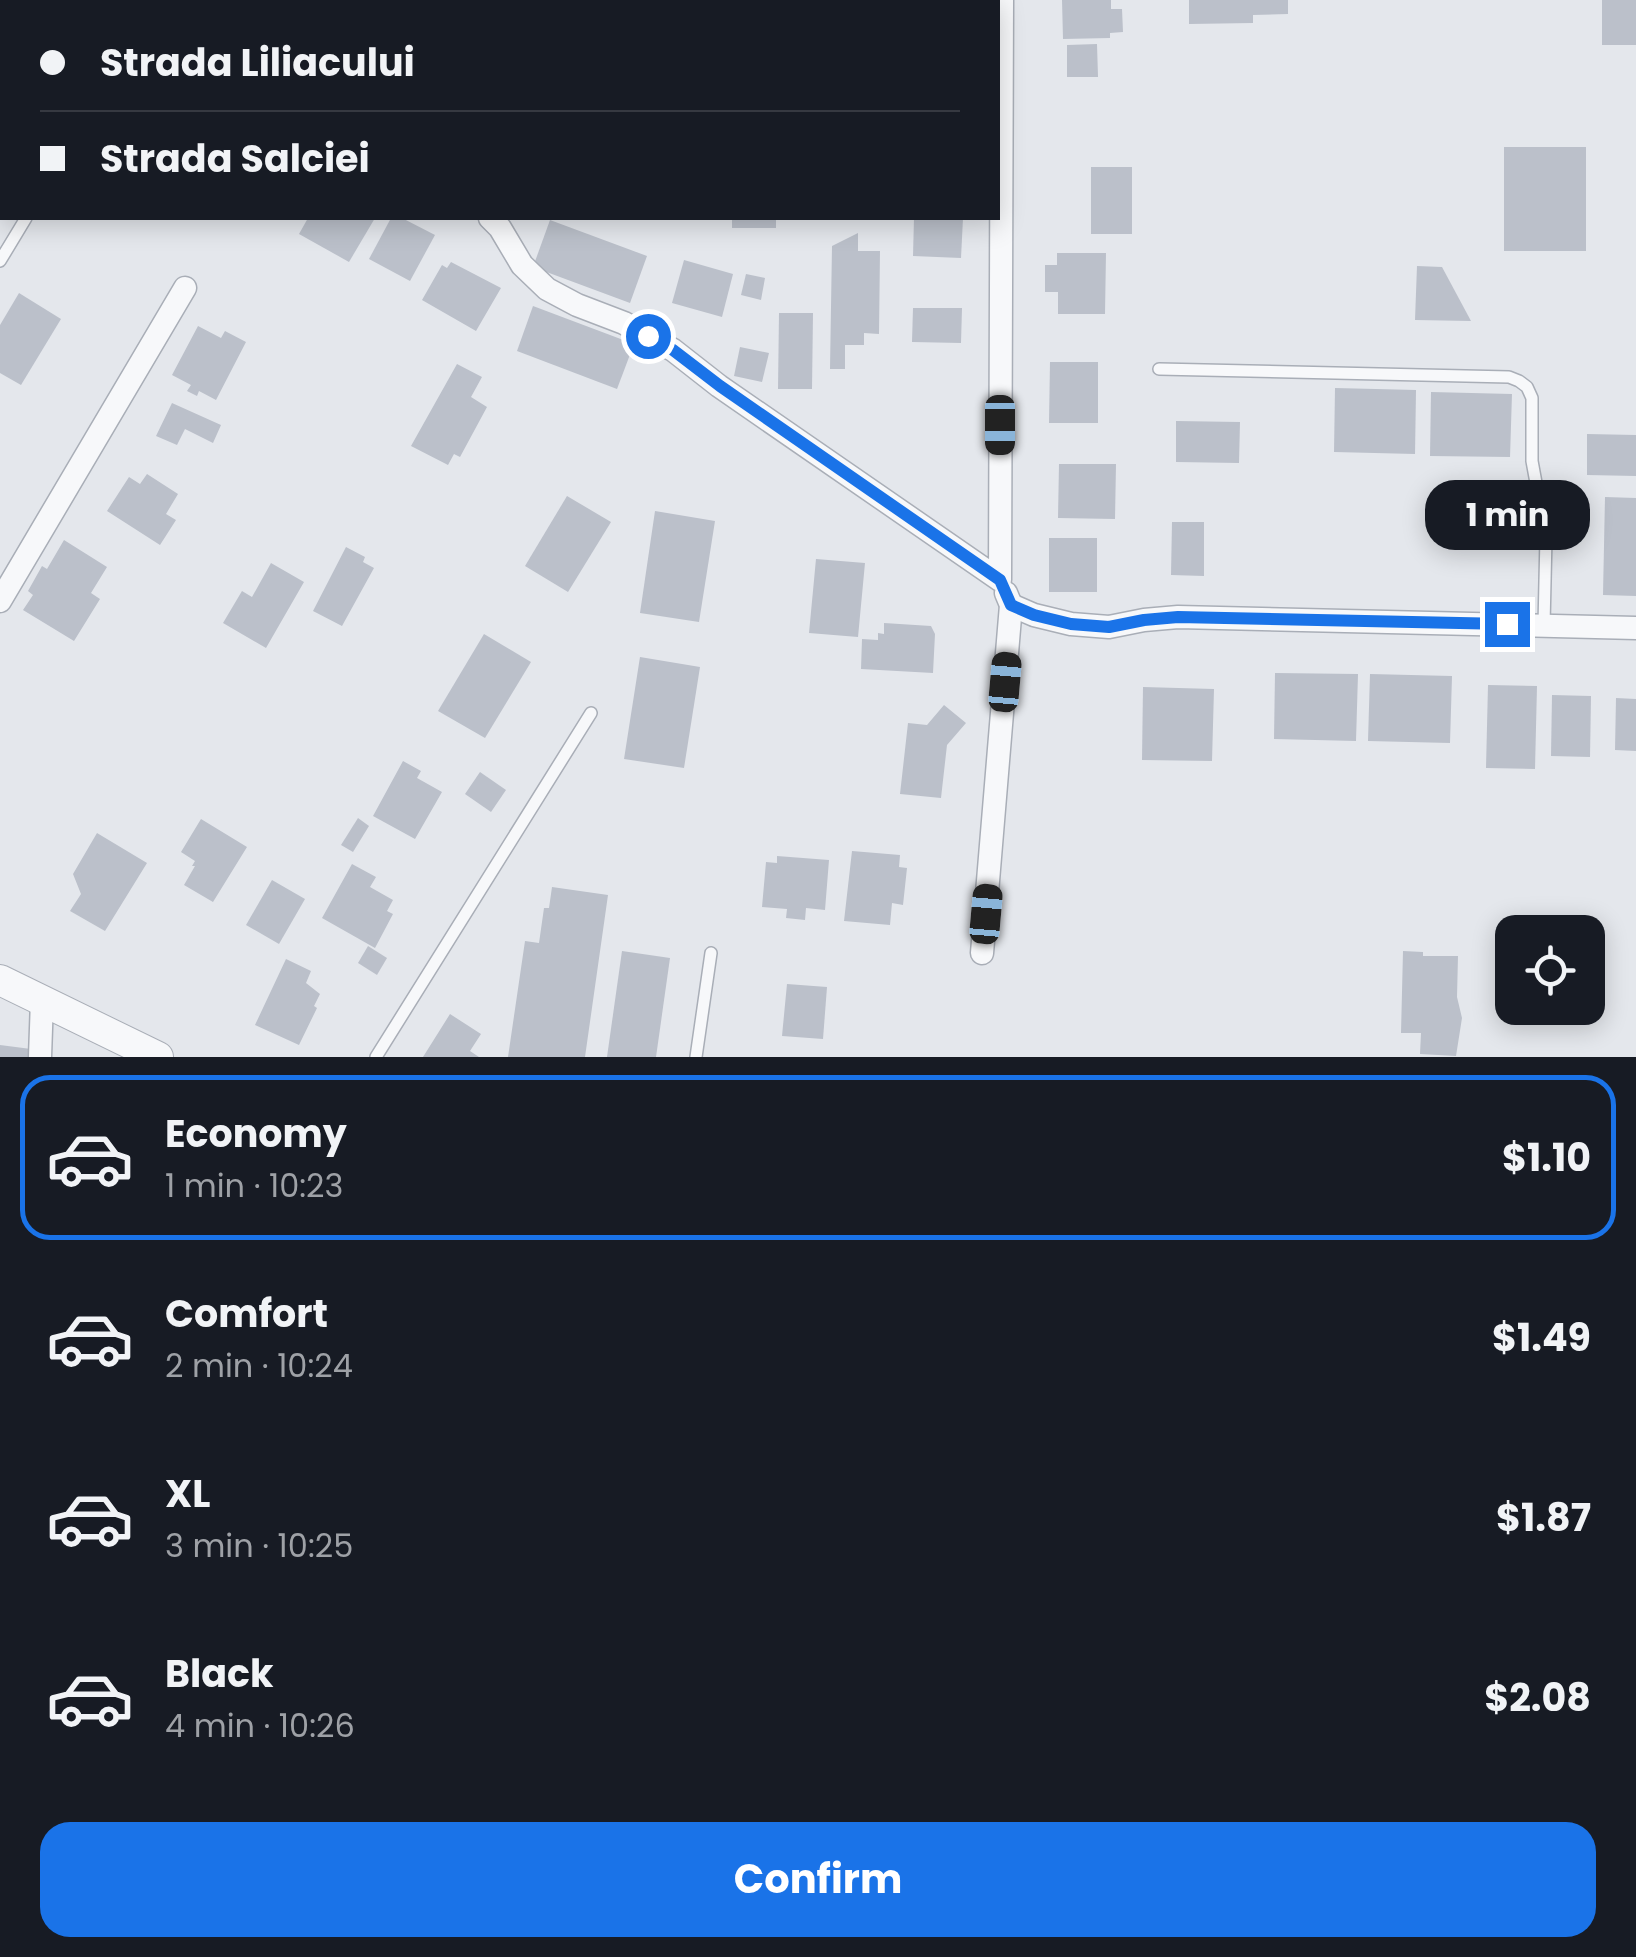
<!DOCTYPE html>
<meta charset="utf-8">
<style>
body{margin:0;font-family:Poppins,sans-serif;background:#242831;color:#f1f3f6;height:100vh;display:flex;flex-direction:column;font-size:38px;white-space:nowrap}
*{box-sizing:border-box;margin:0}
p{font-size:32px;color:#9ea1a6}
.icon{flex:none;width:55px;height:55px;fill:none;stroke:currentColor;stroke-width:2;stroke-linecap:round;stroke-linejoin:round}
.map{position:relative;height:1057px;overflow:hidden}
.side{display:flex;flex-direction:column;background:#171b24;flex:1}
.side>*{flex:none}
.hud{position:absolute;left:0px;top:0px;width:1000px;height:220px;box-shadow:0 5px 25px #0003;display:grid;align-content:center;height:220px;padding:0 40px;background:#171b24}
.tools{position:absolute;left:1495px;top:915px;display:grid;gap:20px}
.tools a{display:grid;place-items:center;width:110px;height:110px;border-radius:20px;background:#171b24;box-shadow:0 5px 25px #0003;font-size:50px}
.end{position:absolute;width:45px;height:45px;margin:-22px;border:12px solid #1a73e8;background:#fff;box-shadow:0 0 0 5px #fff}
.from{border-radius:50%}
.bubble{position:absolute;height:70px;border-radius:30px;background:#171b24;box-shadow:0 5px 25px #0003;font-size:32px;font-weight:700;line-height:70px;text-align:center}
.car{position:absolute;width:30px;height:60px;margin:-30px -15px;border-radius:12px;box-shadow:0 0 8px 2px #0007;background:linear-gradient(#222 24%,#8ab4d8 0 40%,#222 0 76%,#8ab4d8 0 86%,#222 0)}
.hud b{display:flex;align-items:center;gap:35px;height:95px;font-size:38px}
.hud b+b{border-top:2px solid #363941}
.hud i{width:25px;height:25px;background:#f1f3f6}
ul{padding:18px 0 0;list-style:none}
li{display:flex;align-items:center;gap:30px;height:165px;margin:0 20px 15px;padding:0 20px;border:5px solid transparent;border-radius:30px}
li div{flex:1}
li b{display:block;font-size:38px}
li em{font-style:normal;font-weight:700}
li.active{border-color:#1a73e8}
li>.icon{width:90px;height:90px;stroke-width:1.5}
.button{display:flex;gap:20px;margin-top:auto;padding:20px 40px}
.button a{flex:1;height:115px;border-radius:30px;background:#1a73e8;color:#fff;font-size:40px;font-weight:700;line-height:115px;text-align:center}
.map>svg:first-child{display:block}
</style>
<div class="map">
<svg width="1636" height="1057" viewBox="0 0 1636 1057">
<rect width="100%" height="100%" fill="#e4e7ec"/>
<!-- building -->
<g fill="#bbc0ca">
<path d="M1062,0H1111V9H1122L1123,32L1110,33V38L1063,39Z"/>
<path d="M1189,0H1288V14L1253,15V23L1189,24Z"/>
<rect x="1602" y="0" width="34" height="45"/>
<path d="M1097,44L1098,77H1067V45Z"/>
<rect x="1504" y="147" width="82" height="104"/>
<rect x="1091" y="167" width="41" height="67"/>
<path d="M308,218H375L349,262L299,234Z"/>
<path d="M391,218H402L435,235L410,281L369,259Z"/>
<rect x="732" y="218" width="44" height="10"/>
<path d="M914,218H963L961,258L913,256Z"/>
<path d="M550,220L647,256L630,303L533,267Z"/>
<path d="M858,233V251H880L879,334L864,333V345H845V369H830L832,246Z"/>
<path d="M1057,253H1106L1105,314H1058V292H1045V265H1057Z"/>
<path d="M684,260L733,274L722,317L672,303Z"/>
<path d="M451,262L501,288L476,331L422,300L442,265L447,268Z"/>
<path d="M1417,266L1442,267L1471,321L1415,320Z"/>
<path d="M746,274L765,278L761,300L741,295Z"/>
<path d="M19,293L61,319L21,385L0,373V325Z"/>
<path d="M533,306L634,344L617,389L517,351Z"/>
<path d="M913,308H962L961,343L912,342Z"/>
<path d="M779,313H813L812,389H778Z"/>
<path d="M198,326L221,338L225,331L246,342L216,400L199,391L197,396L187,391L191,385L172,375Z"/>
<path d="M740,347L769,353L762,382L734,376Z"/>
<path d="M1050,362H1098V423H1049Z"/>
<path d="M457,364L482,377L471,397L487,407L460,457L454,454L448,465L411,446Z"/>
<path d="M1335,388L1416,390L1415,454L1334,452Z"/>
<path d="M1431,392L1512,394L1510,457L1430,456Z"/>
<path d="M172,403L221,425L213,443L185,429L177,445L156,436Z"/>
<path d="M1176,421L1240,422L1239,463L1176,462Z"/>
<path d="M1587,434L1636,435V476L1587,475Z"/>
<path d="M1059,464H1116L1115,519L1058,518Z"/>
<path d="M147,474L178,494L166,514L176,520L160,545L107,511L129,477L140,484Z"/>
<path d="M567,496L611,522L568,592L525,566Z"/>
<path d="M1605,497L1636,498V596L1603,595Z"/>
<path d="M655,511L715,521L699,622L640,613Z"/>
<path d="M1172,522H1204V576L1171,575Z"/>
<rect x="1049" y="538" width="48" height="54"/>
<path d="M64,540L107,567L91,593L100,599L74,641L23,610L33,595L28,591L42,566L47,569Z"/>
<path d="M346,547L365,557L363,562L374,568L342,626L313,611Z"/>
<path d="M816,559L865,563L858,637L809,633Z"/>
<path d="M271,563L304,582L266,648L223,623L242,591L252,597Z"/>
<path d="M884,623L931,626L935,634L933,673L861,669L862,639L878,640V633L884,634Z"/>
<path d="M484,634L531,662L485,738L438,711Z"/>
<path d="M640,657L700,667L684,768L624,759Z"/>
<path d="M1275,673L1358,674L1356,741L1274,739Z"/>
<path d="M1370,674L1452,676L1450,743L1368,741Z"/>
<path d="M1488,685L1537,686L1535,769L1486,768Z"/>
<path d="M1143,687L1214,689L1212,761L1142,760Z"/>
<path d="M1552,695L1591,696L1590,757L1551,756Z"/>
<path d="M1616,698L1636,699V751L1615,750Z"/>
<path d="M944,705L966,723L947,745L941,798L900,794L908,723L927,725Z"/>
<path d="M403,761L421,771L417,778L442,792L415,839L373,816Z"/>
<path d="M480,772L506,790L491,812L465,794Z"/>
<path d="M358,818L369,826L353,852L341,845Z"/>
<path d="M201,819L247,847L213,902L184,885L195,866H192L195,861L181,852Z"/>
<path d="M97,833L147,863L105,931L70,911L81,894L73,874Z"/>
<path d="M852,851L900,855L899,867L907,868L903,905L892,903L890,925L844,921Z"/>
<path d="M777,856L829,860L825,910L806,908L805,920L786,918L787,909L762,907L766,862L777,863Z"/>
<path d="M352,864L376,877L370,887L393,900L387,911L393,914L375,948L322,918Z"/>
<path d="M272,880L305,899L279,944L246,925Z"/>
<path d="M552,887L608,895L585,1057H508L525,941L539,943L544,908H549Z"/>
<path d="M368,946L387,958L377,975L358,963Z"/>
<path d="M622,951L670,958L656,1057H607Z"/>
<path d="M1403,951L1423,952V956H1458L1457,997L1462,1018L1456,1056L1420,1054L1421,1033H1401Z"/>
<path d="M286,959L311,971L306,983L320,994L314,1006L317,1008L299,1045L255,1025Z"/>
<path d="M787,984L827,987L823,1039L782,1036Z"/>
<path d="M450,1014L481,1034L470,1051L479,1057H423Z"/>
<path d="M0,1045L31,1049L30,1057H0Z"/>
</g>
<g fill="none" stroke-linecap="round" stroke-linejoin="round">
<defs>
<g id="service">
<path d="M0,261L26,218"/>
<path d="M1159,369L1509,377L1519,381L1527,387L1532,398V461L1546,537L1544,625"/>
<path d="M376,1057L591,713"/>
<path d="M696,1057L711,953"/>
</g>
<g id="minor">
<path d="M490,218L500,228L522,265L547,289L577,305L624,323L673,350L719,386L1000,580L1002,0"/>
<path d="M0,601L185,288"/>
<path d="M1011,605L1034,615L1071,624L1109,627L1144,620L1178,617L1636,628"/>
<path d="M982,953L1011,605L1006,593"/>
<path d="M40,1057L42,1000"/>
</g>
<path id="tertiary" d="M0,980L158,1057"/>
</defs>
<!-- service casing -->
<use href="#service" stroke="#a9aeb7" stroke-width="14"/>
<!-- minor casing -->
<use href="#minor" stroke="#a9aeb7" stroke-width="25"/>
<!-- tertiary casing -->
<use href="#tertiary" stroke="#a9aeb7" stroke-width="32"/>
<!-- service -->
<use href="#service" stroke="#f7f8fa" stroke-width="11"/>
<!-- minor -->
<use href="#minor" stroke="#f7f8fa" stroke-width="22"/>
<!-- tertiary -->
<use href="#tertiary" stroke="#f7f8fa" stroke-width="30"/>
</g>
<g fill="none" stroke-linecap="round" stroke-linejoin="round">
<!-- route -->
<path stroke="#1a73e8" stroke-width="12" d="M648,336L673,350L720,386L1000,580L1011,605L1034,615L1071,624L1109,627L1144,620L1178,617L1507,624"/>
</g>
</svg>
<div class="tools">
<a><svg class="icon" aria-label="locate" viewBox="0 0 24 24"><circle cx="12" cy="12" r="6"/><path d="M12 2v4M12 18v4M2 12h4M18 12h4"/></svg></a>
</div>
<i class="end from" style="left:648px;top:336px"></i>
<i class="end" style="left:1507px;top:624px"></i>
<div class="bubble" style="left:1425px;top:480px;width:165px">1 min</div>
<i class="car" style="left:1000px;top:425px;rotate:180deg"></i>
<i class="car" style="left:1005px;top:682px;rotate:5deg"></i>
<i class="car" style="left:986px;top:914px;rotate:5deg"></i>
<div class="hud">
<b><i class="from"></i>Strada Liliacului</b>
<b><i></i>Strada Salciei</b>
</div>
</div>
<section class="side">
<ul>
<li class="active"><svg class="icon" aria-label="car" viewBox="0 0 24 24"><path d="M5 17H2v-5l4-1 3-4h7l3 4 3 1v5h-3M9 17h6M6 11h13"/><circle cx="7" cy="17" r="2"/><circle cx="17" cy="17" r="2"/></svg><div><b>Economy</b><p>1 min · 10:23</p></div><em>$1.10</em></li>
<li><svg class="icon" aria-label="car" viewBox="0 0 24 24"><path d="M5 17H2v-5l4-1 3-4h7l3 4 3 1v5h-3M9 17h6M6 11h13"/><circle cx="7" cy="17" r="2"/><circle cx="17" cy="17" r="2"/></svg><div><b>Comfort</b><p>2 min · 10:24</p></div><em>$1.49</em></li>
<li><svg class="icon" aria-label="car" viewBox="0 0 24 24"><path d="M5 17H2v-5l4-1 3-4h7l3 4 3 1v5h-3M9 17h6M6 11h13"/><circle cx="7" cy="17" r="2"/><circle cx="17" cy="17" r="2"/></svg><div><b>XL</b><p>3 min · 10:25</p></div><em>$1.87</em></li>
<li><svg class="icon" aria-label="car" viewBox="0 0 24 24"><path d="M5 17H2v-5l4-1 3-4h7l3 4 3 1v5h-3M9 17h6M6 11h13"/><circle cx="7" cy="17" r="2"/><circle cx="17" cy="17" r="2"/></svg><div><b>Black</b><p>4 min · 10:26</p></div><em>$2.08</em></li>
</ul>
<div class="button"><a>Confirm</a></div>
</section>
